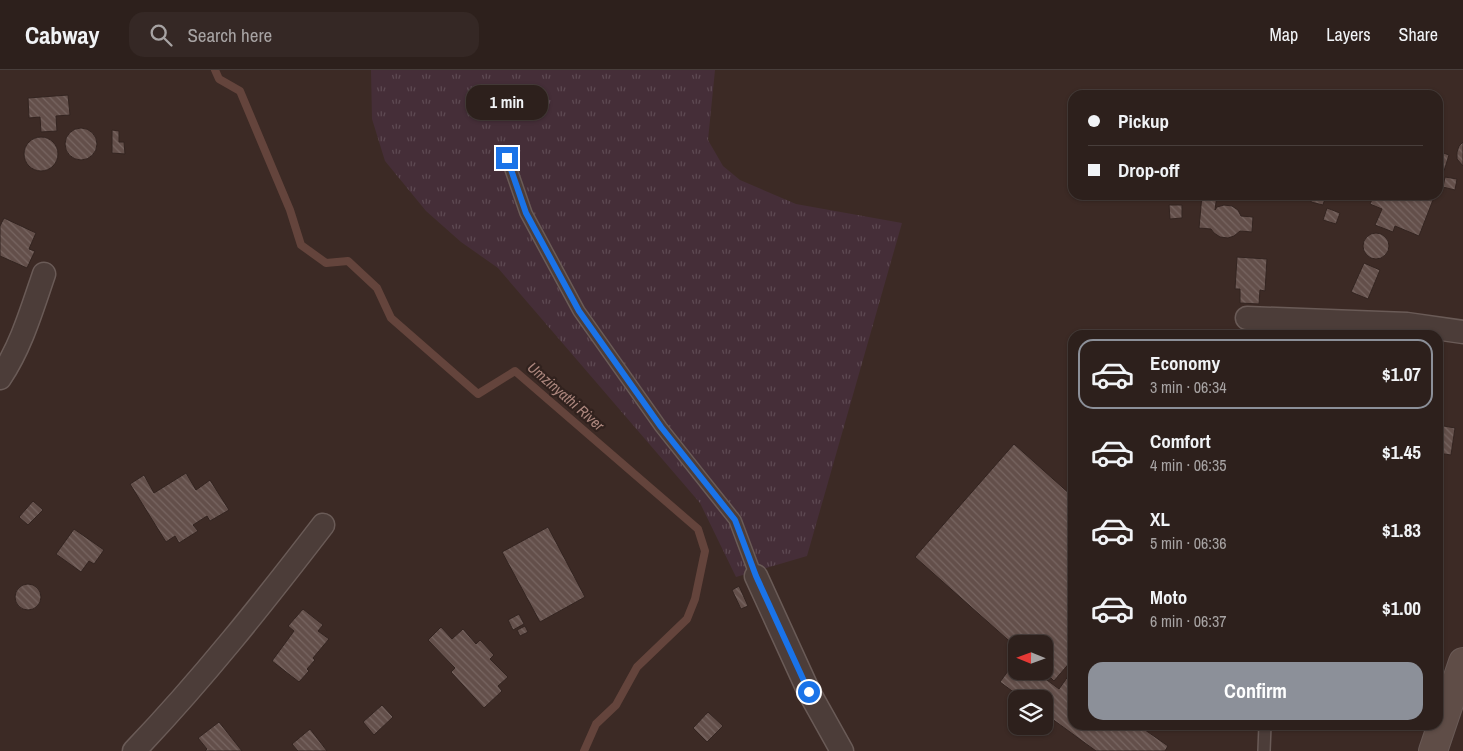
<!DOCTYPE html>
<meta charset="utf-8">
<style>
body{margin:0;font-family:"Archivo Narrow",sans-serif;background:#352825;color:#f1f3f6;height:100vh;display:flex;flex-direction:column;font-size:19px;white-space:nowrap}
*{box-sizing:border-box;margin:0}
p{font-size:16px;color:#a7a3a3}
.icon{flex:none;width:28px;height:28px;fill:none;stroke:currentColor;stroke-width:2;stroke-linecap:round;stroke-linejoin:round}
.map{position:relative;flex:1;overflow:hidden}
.details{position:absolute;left:1068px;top:260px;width:375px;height:400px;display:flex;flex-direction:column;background:#2d201c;border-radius:15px;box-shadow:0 1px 4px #0004,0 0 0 1px #483e3b}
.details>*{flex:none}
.hud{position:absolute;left:1068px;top:20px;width:375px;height:110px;border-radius:15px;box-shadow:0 1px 4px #0004,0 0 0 1px #483e3b;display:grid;align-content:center;height:110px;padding:0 20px;background:#2d201c}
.needle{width:32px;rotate:271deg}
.controls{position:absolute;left:1008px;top:565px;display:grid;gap:10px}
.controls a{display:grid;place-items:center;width:45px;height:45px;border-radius:10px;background:#2d201c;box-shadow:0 1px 4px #0004,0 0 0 1px #483e3b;font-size:25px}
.end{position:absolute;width:22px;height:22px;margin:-11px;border:6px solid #1a73e8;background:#fff;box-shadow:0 0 0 2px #fff}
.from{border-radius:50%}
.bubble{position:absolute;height:35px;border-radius:15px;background:#2d201c;box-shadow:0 1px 4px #0004,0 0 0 1px #483e3b;font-size:16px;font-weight:700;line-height:35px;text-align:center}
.hud b{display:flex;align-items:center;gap:18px;height:48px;font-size:19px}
.hud b+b{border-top:1px solid #483e3b}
.hud i{width:12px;height:12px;background:#f1f3f6}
ul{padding:9px 0 0;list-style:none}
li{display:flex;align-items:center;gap:15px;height:70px;margin:0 10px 8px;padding:0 10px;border:2px solid transparent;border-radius:15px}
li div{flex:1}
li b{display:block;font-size:19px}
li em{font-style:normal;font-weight:700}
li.active{border-color:#8c9099}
li>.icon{width:45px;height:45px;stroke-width:1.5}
.primary-button{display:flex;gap:10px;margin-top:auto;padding:10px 20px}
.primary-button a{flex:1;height:58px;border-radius:15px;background:#8c9099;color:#fff;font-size:20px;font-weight:700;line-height:58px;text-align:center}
header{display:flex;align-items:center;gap:30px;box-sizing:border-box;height:70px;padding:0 25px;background:#2d201c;border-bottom:1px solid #483e3b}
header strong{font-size:24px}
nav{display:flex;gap:28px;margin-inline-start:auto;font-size:18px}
.search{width:350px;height:45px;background:#352825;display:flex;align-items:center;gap:12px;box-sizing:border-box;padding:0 18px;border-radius:15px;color:#a7a3a3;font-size:19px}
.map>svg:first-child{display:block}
</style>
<header>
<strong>Cabway</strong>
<div class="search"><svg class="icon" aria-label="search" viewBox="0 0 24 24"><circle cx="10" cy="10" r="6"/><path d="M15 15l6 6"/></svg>Search here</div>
<nav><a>Map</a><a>Layers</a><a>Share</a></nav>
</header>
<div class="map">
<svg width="1463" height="681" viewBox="0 0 1463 681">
<defs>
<pattern id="park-tufts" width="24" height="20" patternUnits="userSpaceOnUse" patternTransform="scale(1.25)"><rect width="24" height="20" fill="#452e38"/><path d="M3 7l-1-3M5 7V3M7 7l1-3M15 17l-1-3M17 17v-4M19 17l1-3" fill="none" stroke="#5e4a53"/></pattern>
<pattern id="building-back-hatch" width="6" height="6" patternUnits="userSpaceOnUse" patternTransform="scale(1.25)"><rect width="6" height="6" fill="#634f4a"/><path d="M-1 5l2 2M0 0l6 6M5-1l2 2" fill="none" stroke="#786662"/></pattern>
</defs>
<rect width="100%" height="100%" fill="#3c2a25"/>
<!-- park -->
<path fill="url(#park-tufts)" d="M371,0H715L708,70L723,96L740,110L796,134L902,153L807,486L736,507L700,433L498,198L461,172L426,141L385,91L372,49Z"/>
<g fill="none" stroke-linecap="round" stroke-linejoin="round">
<!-- stream -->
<path stroke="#64443c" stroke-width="8" d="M215,0L219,9L240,21L290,140L301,175L326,193L348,191L377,218L391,248L478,324L515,301L698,459L705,481L695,529L687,549L637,597L616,635L596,654L584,681"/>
</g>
<!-- building -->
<g fill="url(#building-back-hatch)" stroke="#332420">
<path d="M68,25L70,45L56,46L57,61L41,62L40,47L29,48L28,28Z"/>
<circle cx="81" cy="74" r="16"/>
<path d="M112,60L119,61V72H124L125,84L112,83Z"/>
<circle cx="41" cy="84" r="17"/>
<path d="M1463,72V96L1457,89V82L1459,76Z"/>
<path d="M1438,81L1449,85L1444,101L1438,99Z"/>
<path d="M1445,107L1457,109L1455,120L1443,117Z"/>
<path d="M1202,125H1217L1215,140L1217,137L1224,135L1232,136L1238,140L1241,146L1253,147L1252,162L1240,161L1234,166L1228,168L1220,167L1214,163L1211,159L1199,158Z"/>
<path d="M1312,125L1325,128L1323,135L1311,132Z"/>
<path d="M1374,125H1422L1433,130L1419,166L1395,156L1393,162L1375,155L1382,139L1370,134Z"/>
<path d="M1169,135H1182V148L1170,149Z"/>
<path d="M1327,138L1340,143L1336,154L1323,150Z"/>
<path d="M4,148L36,163L29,179L35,181L27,198L0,186V156Z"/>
<circle cx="1376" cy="176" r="13"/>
<path d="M1237,187L1267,189L1265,221L1260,220L1259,234L1240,233V219H1235Z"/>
<path d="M1364,193L1380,200L1368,229L1351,222Z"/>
<path d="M1438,355L1455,358L1451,385L1438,383Z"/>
<path d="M1014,374L1072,426V590L1054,611L1044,601V574H1016V577L915,487Z"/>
<path d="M186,403L196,420L210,410L229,440L210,451L207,446L193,455L198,461L179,473L175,466L166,472L130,414L144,405L154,423Z"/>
<path d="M33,431L43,440L28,455L19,447Z"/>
<path d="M548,457L585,527L540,552L502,482Z"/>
<path d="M74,459L104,480L94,494L89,491L81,502L56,484Z"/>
<circle cx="28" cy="527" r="13"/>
<path d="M739,516L748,536L741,539L732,520Z"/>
<path d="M303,539L323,555L318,561L329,569L313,588L315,590L307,599L309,601L299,612L272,591L294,561L288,556Z"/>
<path d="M519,544L524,554L513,560L508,550Z"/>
<path d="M525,556L528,562L520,566L517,560Z"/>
<path d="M441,557L452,569L463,559L476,574L480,570L494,585L490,589L508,607L498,616L502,621L484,638L451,602L455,598L428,570Z"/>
<path d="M1016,590V601H1035L1059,619L1069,605L1072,608V655H1138L1168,676L1165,681H1096L1044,643V629H1023L1000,612Z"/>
<path d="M382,635L393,647L374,665L363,652Z"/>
<path d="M708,642L723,656L707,672L693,658Z"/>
<path d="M219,652L242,681H205L207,679L198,668Z"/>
<path d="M310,659L327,681H298L292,674Z"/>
</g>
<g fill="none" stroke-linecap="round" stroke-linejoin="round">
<defs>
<g id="service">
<path d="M507,88L526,143L579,241L661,357L735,450L756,506"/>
<path d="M1264,681L1265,655"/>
</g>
<g id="minor">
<path d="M1247,248L1407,254L1463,262"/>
<path d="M0,308C21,277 32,239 44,204"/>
<path d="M756,506L809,622L842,681"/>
<path d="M134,681C202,610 263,533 323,455"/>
</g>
<path id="secondary" d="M1433,681L1463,592"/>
</defs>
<!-- service casing -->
<use href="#service" stroke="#6a5b57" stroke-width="14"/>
<!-- minor casing -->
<use href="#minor" stroke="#6a5b57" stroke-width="25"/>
<!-- secondary casing -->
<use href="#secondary" stroke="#6a5b57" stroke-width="30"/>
<!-- service -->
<use href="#service" stroke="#4c3d39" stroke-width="11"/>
<!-- minor -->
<use href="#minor" stroke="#4c3d39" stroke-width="22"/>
<!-- secondary -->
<use href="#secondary" stroke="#5f4d47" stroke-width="28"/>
</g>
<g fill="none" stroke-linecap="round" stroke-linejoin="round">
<!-- route -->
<path stroke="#1a73e8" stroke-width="6" d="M507,88L526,143L579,241L661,357L735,450L756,506L809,622"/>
</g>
<g text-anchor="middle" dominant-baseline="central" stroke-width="4.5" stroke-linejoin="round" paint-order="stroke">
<!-- water labels -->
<g font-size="15" font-style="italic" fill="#ad877e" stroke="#31221e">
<text transform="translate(566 326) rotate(41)">Umzinyathi River</text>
</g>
</g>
</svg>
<div class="controls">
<a><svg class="needle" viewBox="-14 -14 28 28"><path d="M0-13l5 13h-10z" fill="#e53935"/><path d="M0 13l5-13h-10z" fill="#a7a3a3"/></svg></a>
<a><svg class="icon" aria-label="layers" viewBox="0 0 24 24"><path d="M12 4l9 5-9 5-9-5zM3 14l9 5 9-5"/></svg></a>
</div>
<i class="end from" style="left:809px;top:622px"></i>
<i class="end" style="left:507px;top:88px"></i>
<div class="bubble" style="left:466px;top:15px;width:82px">1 min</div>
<div class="hud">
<b><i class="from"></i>Pickup</b>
<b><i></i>Drop-off</b>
</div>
<section class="details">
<ul>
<li class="active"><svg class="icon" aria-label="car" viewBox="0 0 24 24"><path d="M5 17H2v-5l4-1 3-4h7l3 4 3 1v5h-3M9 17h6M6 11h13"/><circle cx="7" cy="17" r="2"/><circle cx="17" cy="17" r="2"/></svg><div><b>Economy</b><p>3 min · 06:34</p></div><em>$1.07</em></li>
<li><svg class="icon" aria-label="car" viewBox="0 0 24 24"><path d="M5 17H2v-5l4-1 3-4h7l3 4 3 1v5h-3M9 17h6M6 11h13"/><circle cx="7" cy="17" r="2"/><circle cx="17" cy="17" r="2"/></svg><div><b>Comfort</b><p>4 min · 06:35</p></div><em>$1.45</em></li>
<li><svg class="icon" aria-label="car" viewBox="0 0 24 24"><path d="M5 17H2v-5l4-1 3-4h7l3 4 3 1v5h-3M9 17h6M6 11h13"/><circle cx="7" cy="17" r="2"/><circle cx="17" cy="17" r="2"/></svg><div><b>XL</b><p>5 min · 06:36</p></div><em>$1.83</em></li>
<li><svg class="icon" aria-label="car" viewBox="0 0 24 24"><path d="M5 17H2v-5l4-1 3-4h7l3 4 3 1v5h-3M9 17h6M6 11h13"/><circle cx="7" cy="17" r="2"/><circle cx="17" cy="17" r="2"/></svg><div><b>Moto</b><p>6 min · 06:37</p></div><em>$1.00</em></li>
</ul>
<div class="primary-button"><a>Confirm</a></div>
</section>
</div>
